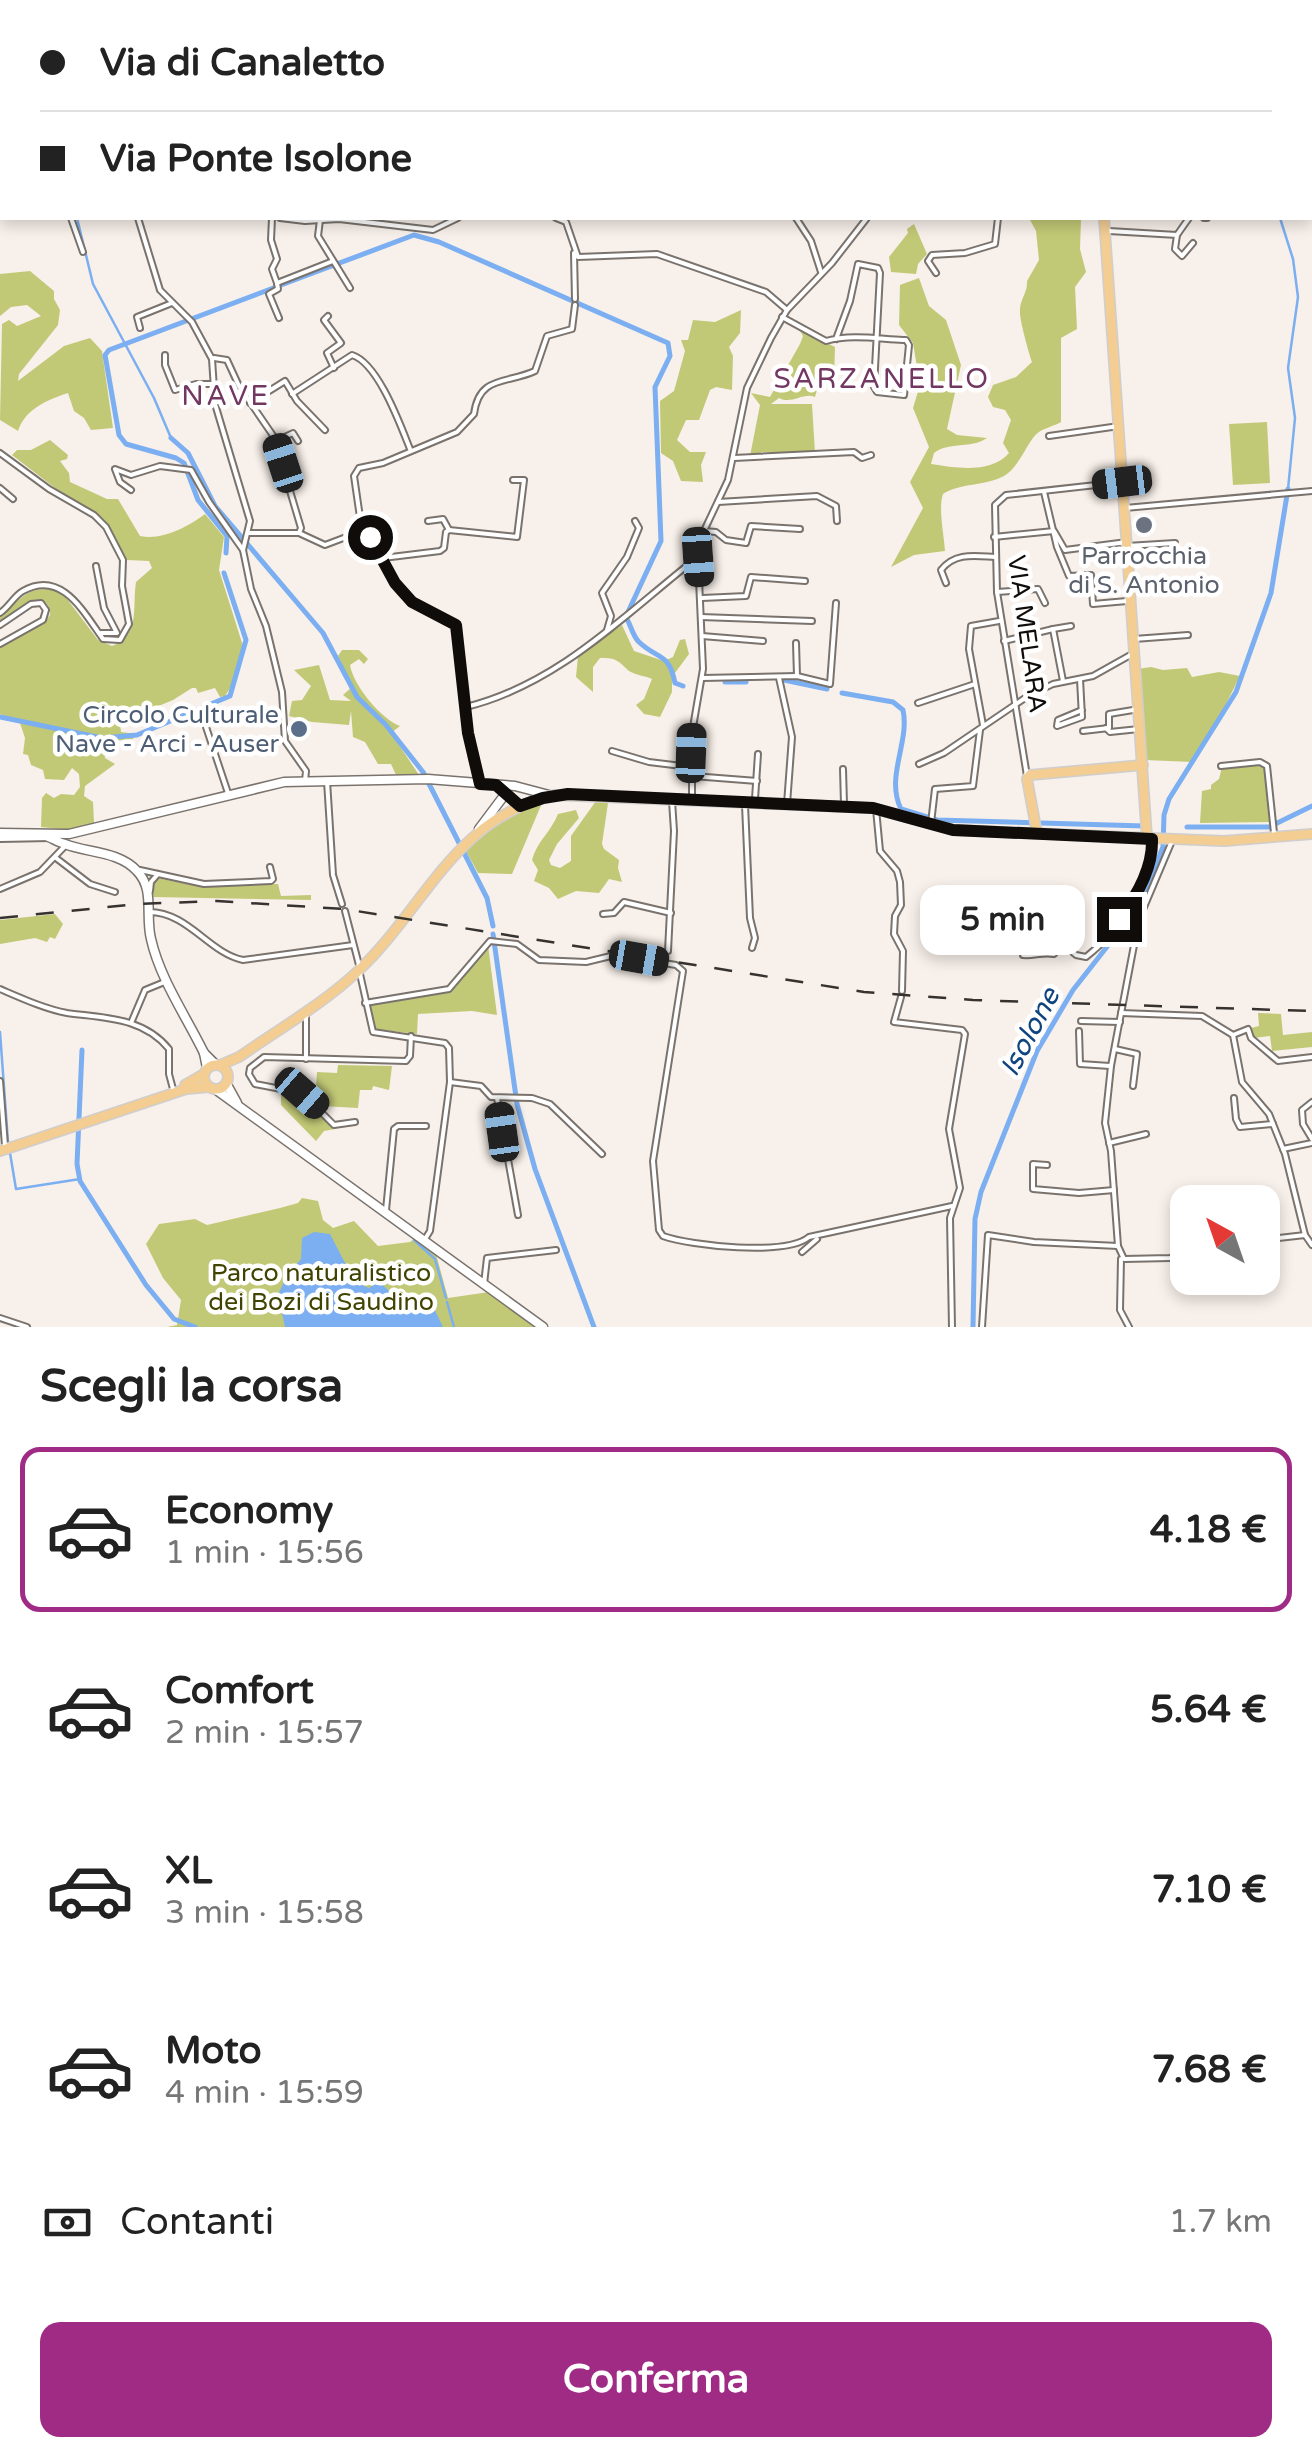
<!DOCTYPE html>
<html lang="it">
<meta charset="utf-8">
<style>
body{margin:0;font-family:"Varela Round",sans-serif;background:#f6f6f6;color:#222;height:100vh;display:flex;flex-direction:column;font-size:38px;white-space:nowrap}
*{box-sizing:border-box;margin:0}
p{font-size:32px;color:#767676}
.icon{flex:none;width:55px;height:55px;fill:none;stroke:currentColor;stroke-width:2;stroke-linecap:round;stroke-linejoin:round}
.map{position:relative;height:1327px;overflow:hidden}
.side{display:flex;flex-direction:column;background:#fff;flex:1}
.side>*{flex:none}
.banner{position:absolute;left:0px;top:0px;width:1312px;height:220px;box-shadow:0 5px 15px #0003;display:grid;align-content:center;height:220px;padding:0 40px;background:#fff}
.needle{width:65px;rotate:320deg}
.controls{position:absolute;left:1170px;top:1185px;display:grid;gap:20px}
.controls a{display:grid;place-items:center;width:110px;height:110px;border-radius:20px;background:#fff;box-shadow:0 5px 15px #0003;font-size:50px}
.end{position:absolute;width:45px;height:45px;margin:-22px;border:12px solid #0f0c0a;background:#fff;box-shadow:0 0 0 5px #fff}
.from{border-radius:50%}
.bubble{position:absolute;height:70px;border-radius:20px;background:#fff;box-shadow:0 5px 15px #0003;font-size:32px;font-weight:700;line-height:70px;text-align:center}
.car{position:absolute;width:30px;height:60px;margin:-30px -15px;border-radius:12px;box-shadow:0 0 8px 2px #0007;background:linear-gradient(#222 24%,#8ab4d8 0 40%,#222 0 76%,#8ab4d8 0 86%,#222 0)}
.banner b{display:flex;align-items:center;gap:35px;height:95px;font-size:38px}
.banner b+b{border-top:2px solid #e0e0e0}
.banner i{width:25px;height:25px;background:#222}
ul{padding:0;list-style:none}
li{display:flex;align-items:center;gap:30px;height:165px;margin:0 20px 15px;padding:0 20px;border:5px solid transparent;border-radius:20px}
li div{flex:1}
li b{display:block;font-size:38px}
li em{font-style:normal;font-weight:700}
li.current{border-color:#a02b84}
li>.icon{width:90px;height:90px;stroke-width:1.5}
h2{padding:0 40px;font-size:45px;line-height:120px}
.pay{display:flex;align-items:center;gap:25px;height:110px;padding:0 40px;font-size:38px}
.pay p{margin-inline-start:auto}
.cta{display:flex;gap:20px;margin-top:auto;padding:20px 40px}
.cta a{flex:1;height:115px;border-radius:20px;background:#a02b84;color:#fff;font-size:40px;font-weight:700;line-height:115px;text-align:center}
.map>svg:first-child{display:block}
</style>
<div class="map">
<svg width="1312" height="1327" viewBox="0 0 1312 1327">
<rect width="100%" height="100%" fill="#f8f0ea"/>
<!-- green -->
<g fill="#c2c976">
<path d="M1029,218L1081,219L1080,249L1086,272L1075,287L1077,329L1061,338V422C1054,426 1045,428 1039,432C1028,439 1020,467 1004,476C985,486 960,483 943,494C938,508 944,535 945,551L914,555L891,567L923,508L910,482L929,447L913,408L920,385L913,343L899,325L900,285L919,278L929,306L946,320L961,365L947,429L957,435L987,438C972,449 950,441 934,453L931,464C956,468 991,474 1009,453L1003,443L1011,420L1005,410L993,407L988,397L993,385L1016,377L1032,362C1029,354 1020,321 1020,313C1019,300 1028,293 1027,281L1039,260L1036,231Z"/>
<path d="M914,224L927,254L918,264L916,274L891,272L889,257L908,233L907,229Z"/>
<path d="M30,271L54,291V299L60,310L58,325L19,374L18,381L64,346L90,338L102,351L113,428L91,430L84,418L74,411L68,393C47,400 25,409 18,431L0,420L2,324L9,320L17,326L41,316L27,305L11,307L0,316V274Z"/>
<path d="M741,310L740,333L729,347L733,356L732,390L716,387L710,390L699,420H686L677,440L690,452H706L701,465L703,482L681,481L673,461L661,453L660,401L674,391L685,351L681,340H688L693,320L715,322Z"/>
<path d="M799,329L835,347L834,379H820L815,397C803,392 792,405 779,398L771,404H759H812L815,453L761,452V456H750L760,405L751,393L770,397L800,344L803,336Z"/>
<path d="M1267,422L1270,483L1233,485L1229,424Z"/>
<path d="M50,440L68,455L67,459L60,461L69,473L70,482L107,499H118L140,536C162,541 189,526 205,514L224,537L219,570L243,646L233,684L225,696L220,697L215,688L198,693L196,688H192L173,700L120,722L121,732L136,734L133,739L103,742L105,758L115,764L85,786L84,796L93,802L94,823L70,830L41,827L42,798L46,793L54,798L61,794L74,795L80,787L79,774L72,768L64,780L45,779L43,770L31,765L28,755L23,754L25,738L20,723L0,714V647L45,622L50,615C51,607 46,600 37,600L0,621V615C25,598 25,584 61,591L98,640L112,646C141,635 132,607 136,582L152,568L149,561L127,560L109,526L102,518L59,491L12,455L17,450H31Z"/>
<path d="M622,625L634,651L664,661L673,657L680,640L685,639L689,654L672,677V692L660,717L644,714L636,705L644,699L652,679C646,676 635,675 629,671C617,660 617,658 600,658L593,667V692L576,677L578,656Z"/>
<path d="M342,650H359L368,659L364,664L359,659L350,665C353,685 381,719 400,726L391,733L419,775H396L391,764H378L365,742L353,737L351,711L349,725L312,722L289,716L292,701L302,700L311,686L294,670L319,665L330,700L351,701L343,695L352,687L338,656Z"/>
<path d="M1151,667L1163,670L1187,668L1192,677L1219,672L1240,676L1223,710L1192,762L1145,760L1138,669Z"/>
<path d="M1258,764L1266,771L1271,822L1200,823L1202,791L1211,789V785L1219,779L1222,767Z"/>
<path d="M596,801L608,803L602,844L604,849L619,860L618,868L622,882L609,879L599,893L576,891L558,899L549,888L534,881L538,870L532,860C537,841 551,832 558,814L576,810L579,818L557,844L549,860L551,865L560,868L571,861V836Z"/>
<path d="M542,803L512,874L478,873L466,851C480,827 516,809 542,803Z"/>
<path d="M158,878L197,886L278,884L281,896L311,895V900L153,897V885Z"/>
<path d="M55,914L63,924L55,939L50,937L47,942L35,938L0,944V920Z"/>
<path d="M488,945L497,1015L472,1011L418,1014L417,1034L373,1029L369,1004L449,992Z"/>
<path d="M1258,1013L1281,1014L1283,1035L1312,1032V1047L1272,1051L1270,1036L1253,1038L1251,1028L1259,1026Z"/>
<path d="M338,1065L392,1066L389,1090L373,1086L372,1090H360L358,1108L321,1106L315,1100L317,1072L337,1073Z"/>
<path d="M281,1093L300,1095L335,1129L324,1131L316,1141L281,1105Z"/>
<path d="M302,1198L318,1201L323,1220L333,1228L354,1221L378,1246L410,1242L416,1238L436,1254L448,1298L489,1292L538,1327H167L177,1325L181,1300L163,1278L146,1244L159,1224L195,1219L207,1225L280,1208L298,1203Z"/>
</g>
<!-- water -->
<path fill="#7baff1" d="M314,1232L330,1234L355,1282L369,1288L375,1284L383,1285L395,1297L430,1300L443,1327H285L278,1295L287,1275L301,1259L302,1238Z"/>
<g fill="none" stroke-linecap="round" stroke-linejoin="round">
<!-- stream -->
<g stroke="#7baff1" stroke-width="2.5">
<path d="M1271,0L1273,2"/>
<path d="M77,218L93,284L154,398L171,438"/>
<path d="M1280,218L1293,259L1298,297L1288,368L1295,418L1288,489"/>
<path d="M0,1032L8,1142"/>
<path d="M10,1153L16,1189L80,1179"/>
<path d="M414,1240L435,1259L446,1298"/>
<path d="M447,1302L454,1327"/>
</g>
<!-- canal -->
<g stroke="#7baff1" stroke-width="5">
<path d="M281,285L414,235L439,242L668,343L670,356L655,387L661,541L628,612"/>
<path d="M171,438L188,453L215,506L323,633L357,697L386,725L423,772L487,898L493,926"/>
<path d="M226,553L227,536L198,500L184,463L176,458L126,444L119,435L105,355L109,350L133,341L276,287"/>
<path d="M628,621C631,627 634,638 639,642C658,660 669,652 675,683L683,686"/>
<path d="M784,680L827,689"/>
<path d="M725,682H746"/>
<path d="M842,693L893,702L903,710C910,742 885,777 901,809L937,820L1144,826"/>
<path d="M0,717L102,738L137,735L230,696L246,640L224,573"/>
<path d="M1187,827H1269L1312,806"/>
<path d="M493,934L517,1104L535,1169L594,1327"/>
<path d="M82,1050L77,1164L80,1181L146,1285L174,1319L195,1327"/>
<path d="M973,1327L975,1219L981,1192L1037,1051L1073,990L1139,906L1163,847L1164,815L1169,799L1236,692L1271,593L1288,489"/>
</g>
<defs>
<g id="street">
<path d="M488,0L489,2"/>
<path d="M793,0L798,2"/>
<path d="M1086,0V2"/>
<path d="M1262,0L1264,2"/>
<path d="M28,2V0"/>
<path d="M295,2L297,0"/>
<path d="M785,2L787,0"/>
<path d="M906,2L907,0"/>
<path d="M0,63L2,59"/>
<path d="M1310,85H1312"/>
<path d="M0,141L2,143"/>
<path d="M0,206L2,207"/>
<path d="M71,218L83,252"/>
<path d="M138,218L160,290L192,322L212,359L215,404L250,521L243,550L251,589L266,626L282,692L285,741L306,771L305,781"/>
<path d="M272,218L271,240L277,259L272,269L277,283"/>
<path d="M280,218L305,221L339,219L433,230L458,218"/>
<path d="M556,218L566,222L578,257L657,254L766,292L787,310"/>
<path d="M796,218L811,241L821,272"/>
<path d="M1204,218H1207"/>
<path d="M320,220L318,236L350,288"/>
<path d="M1109,231L1177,235L1189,218"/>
<path d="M1177,235L1175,249L1182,256L1193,243"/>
<path d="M574,253L575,299"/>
<path d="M936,273L928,261L932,255L965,253L995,244L998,218"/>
<path d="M277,283L333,261"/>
<path d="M277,283L278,289L269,294L279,318"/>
<path d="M328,316L324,320L341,343L327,353L334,368"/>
<path d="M782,317L826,341C851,334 878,339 903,340H906L909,345L904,395L877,392L874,387L880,273L878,268L858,264L850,301L836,339"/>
<path d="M140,328L137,317L172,303"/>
<path d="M165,355V365L175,390L196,384H212"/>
<path d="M214,358L227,360L239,386L274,437L301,528L299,533"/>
<path d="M292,394L352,355C378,363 400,424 410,449"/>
<path d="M250,403L285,381L297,401L325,430"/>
<path d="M1049,436L1119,426"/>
<path d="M276,441L293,433L298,441"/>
<path d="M0,453L49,489L94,515L106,527L123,560L122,586L129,624L120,640L103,639C84,613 62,569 23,591C14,596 9,607 0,613"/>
<path d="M734,458L854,452L862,458L871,455"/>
<path d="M0,488L13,499"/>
<path d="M131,490L120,482L115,469L131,475L160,466L191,470L209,502L243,550"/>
<path d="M1044,492L1057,547L1069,576L1091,575L1093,604L1127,601"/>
<path d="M718,502L817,496L836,506L837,521"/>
<path d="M1125,508L1312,491"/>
<path d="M428,521L443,519L449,530"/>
<path d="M704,531L716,532L726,540L746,543L751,526L800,529"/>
<path d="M249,533H299L325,545L362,531"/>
<path d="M994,537L1054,531L1065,550L1127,542"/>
<path d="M1127,546L1175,543"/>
<path d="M383,558L440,551L444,548L446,532L449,530L517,537L524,480H513"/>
<path d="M96,566L104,608L117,633H101"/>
<path d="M946,583L941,570C955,552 975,556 995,557"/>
<path d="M997,592L1038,589L1045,603"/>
<path d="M702,598L746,596L751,577L805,581"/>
<path d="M701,617L812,621"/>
<path d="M0,625L31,604L41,603L46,610L43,620L0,644"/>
<path d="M1053,629L1071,626"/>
<path d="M607,630L611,616L602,593L627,557L639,528L635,521"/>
<path d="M702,636L763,641"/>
<path d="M1134,639L1188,635"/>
<path d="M1004,641L1053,629L1063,681"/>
<path d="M796,643L797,676"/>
<path d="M702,678L797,676L830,684L836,603"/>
<path d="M779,678L792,737L787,804"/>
<path d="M1080,679L1082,717L1057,726L1058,720L1082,710"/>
<path d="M918,703L975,684"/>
<path d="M466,707C559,684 625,614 698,557"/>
<path d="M201,712L228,793"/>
<path d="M983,725L969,649L971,626L999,621"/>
<path d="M1106,728L1110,732L1139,729"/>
<path d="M1083,731L1109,728V714L1139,709"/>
<path d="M612,751L649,762L690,767"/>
<path d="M919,764L944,753L1028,696L1053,684L1093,676L1134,653"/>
<path d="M1221,766L1260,762L1267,766L1274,833"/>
<path d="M843,769L844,804"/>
<path d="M693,776L757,781"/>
<path d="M1027,776L997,592L995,505L1006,495L1123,482"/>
<path d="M327,781L333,875L342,904"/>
<path d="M480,783L468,733L456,625L412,603L395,583L374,542L362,531L354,476L359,468L383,463L457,432L474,414C479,375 507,384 535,371L547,336L572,329L575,305"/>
<path d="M692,798V733L703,669L698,557L702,535L728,480L747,388L771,338L787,310L832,263L867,218"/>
<path d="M755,799L758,754"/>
<path d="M745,805L750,918L755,938L752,948"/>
<path d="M876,809L880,851L897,871L900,882L901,905L895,916L894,934L903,951L902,991"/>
<path d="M931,823L935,789L973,786L980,730"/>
<path d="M0,839L50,838"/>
<path d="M56,858L90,884L115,892"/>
<path d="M140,870L204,884L271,881L273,879L270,867"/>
<path d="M0,889L40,872L65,846"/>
<path d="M150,891L151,882L158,874"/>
<path d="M988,907L1004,900L1028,914L1076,955L1086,957C1117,933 1154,880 1152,839"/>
<path d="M345,911L359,965"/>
<path d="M149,912C188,912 209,953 243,960L353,945"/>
<path d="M603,914L614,913L624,902L671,913"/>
<path d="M668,951L674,831L672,801"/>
<path d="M1023,955C1034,956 1042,952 1054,954L1061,942"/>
<path d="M360,974L373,1032L445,1043L449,1048L450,1082L481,1086L491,1097L532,1098L550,1104L602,1154"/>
<path d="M0,989C21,998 45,1009 67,1013C104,1018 143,1017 169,1049V1074L173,1089"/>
<path d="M901,997L894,1022L962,1030L965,1034L949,1129L960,1188L950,1218L952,1327"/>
<path d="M365,1003L449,989L490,941L517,944L539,960L586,962L615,955L676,965L683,971L653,1161L659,1230L663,1236C691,1246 786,1256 809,1237L952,1206"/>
<path d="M1121,1013L1202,1016L1233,1035L1242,1082L1269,1114L1285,1154L1305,1235L1312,1245"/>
<path d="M306,1014V1059"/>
<path d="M1081,1021L1120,1022"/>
<path d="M131,1023L145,990L167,981"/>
<path d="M1079,1031L1080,1064L1110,1066"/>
<path d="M1233,1035L1248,1029L1251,1038L1278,1061L1312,1057"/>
<path d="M1115,1049L1137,1054L1133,1086"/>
<path d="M0,1081L5,1146"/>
<path d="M497,1098L518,1215"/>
<path d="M1234,1098L1236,1119L1240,1127L1273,1124"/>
<path d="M1312,1102L1302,1110L1303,1124L1312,1139"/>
<path d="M355,1122L334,1125L302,1093L255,1084L249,1074L250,1068L264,1057L406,1061L410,1056L411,1036"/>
<path d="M1109,1143L1146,1134"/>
<path d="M1283,1149L1312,1143"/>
<path d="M1047,1165L1033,1164V1189L1079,1193L1114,1190"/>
<path d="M386,1210L394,1129L398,1126H426"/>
<path d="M425,1239L430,1231L450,1082"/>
<path d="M1262,1240L1305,1235"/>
<path d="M1118,1246L1111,1151L1105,1123L1111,1066L1139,919L1172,841"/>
<path d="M802,1252L817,1239"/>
<path d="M1121,1259L1120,1310L1129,1327"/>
<path d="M484,1284L487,1258L556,1250"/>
<path d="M0,1318L27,1327"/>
<path d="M982,1327L988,1235L1034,1242L1118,1246L1124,1259L1170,1258L1188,1249"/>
</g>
<g id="secondary">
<path d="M479,829L506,793"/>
<path d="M0,833L67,834"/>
<path d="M69,834L284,782L428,779L515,786L549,795"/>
<path d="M43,835C51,837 57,842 65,844C87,853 119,851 137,871C155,889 145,916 151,939C160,979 186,1016 204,1053L215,1064"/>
<path d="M204,1053L207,1068"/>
<path d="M226,1083L237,1103"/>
<path d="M215,1089L543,1327"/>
</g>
<g id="primary">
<path d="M1022,0L1026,2"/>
<path d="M1104,218L1147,838"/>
<path d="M1037,833L1027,779L1030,775L1143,765"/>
<circle cx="216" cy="1077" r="12"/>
<path d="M220,1065L239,1057C279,1029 323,1004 358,971C425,908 454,818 554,795L873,808L953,830L1224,841L1312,834"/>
<path d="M185,1085L204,1074"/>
<path d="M0,1151L186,1089L209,1087"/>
</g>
</defs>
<!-- street casing -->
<use href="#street" stroke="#7a736d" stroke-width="8"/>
<!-- secondary casing -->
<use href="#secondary" stroke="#7a736d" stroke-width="11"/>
<!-- primary casing -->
<use href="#primary" stroke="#cfcece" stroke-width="12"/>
<!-- street -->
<use href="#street" stroke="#fff" stroke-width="4"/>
<!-- secondary -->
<use href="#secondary" stroke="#fff" stroke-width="8"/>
<!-- primary -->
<use href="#primary" stroke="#f3cd92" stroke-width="9"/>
<!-- rail -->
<path stroke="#35322f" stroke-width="2.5" stroke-dasharray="18 18" stroke-linecap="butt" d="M0,918L138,904L217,901L344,909L864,992L973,1000L1312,1011"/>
</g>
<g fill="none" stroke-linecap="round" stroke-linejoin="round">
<!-- route -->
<path stroke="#0f0c0a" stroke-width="12" d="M370,537L395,583L412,602L456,625L468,733L480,784L496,785L520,806L543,798L568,794L873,808L953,830L1152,839C1153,869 1137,896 1119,919"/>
</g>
<!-- markers -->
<circle fill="#6b7280" stroke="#fff" stroke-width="4" cx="1144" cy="525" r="10"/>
<circle fill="#5c6f8a" stroke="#fff" stroke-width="4" cx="299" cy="729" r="10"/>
<g text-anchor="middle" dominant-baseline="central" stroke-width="9" stroke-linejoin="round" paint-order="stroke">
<!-- worship labels -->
<g font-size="25" fill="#5b616d" stroke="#fff">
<text x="1144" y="556">Parrocchia<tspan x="1144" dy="29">di S. Antonio</tspan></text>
</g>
<!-- street labels -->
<g font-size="25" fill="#0f0c0a" stroke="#fff">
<text transform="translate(1027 634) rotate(82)">VIA MELARA</text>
</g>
<!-- service labels -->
<g font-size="25" fill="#4e5e75" stroke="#fff" text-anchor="end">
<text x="279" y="715">Circolo Culturale<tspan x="279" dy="29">Nave - Arci - Auser</tspan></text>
</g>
<!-- park labels -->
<g font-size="25" fill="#414400" stroke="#fff">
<text x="321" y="1273">Parco naturalistico<tspan x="321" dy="29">dei Bozi di Saudino</tspan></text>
</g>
<!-- neighbourhood labels -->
<g font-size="28" letter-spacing="2.5" fill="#733862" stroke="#fff">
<text x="882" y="379">SARZANELLO</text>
<text x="226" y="396">NAVE</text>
</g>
<!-- water labels -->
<g font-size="28" font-style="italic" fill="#10447f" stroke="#fff">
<text transform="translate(1030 1032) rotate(-62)">Isolone</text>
</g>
</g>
</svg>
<div class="controls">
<a><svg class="needle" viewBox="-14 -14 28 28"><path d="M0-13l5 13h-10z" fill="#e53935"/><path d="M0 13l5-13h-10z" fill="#767676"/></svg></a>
</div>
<i class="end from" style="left:370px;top:537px"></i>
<i class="end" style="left:1119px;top:919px"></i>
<div class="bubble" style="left:920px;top:885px;width:165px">5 min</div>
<i class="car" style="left:283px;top:463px;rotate:342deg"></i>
<i class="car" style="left:1122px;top:482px;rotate:263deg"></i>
<i class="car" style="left:698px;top:557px;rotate:176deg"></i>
<i class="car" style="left:691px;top:753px;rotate:2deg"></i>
<i class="car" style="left:639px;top:958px;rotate:100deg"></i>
<i class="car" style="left:302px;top:1093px;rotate:131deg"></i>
<i class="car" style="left:502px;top:1132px;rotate:352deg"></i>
<div class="banner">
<b><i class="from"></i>Via di Canaletto</b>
<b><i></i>Via Ponte Isolone</b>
</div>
</div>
<section class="side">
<h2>Scegli la corsa</h2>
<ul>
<li class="current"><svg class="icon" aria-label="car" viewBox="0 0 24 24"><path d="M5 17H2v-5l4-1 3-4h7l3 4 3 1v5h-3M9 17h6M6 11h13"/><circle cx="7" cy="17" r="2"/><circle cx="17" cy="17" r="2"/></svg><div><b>Economy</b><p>1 min · 15:56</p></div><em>4.18 €</em></li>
<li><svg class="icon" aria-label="car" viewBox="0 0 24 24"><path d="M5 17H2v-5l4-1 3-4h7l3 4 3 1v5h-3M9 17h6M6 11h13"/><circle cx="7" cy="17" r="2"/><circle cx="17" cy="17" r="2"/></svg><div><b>Comfort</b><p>2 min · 15:57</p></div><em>5.64 €</em></li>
<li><svg class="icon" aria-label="car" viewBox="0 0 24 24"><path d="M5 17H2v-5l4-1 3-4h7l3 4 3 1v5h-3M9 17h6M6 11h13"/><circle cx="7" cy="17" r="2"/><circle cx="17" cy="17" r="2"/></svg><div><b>XL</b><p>3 min · 15:58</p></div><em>7.10 €</em></li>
<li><svg class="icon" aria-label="car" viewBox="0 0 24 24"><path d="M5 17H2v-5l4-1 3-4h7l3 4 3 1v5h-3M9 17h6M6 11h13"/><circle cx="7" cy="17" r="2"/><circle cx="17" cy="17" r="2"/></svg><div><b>Moto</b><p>4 min · 15:59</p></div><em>7.68 €</em></li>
</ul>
<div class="pay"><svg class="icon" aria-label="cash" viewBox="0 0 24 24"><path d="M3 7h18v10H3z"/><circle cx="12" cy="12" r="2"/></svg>Contanti<p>1.7 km</p></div>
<div class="cta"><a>Conferma</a></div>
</section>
